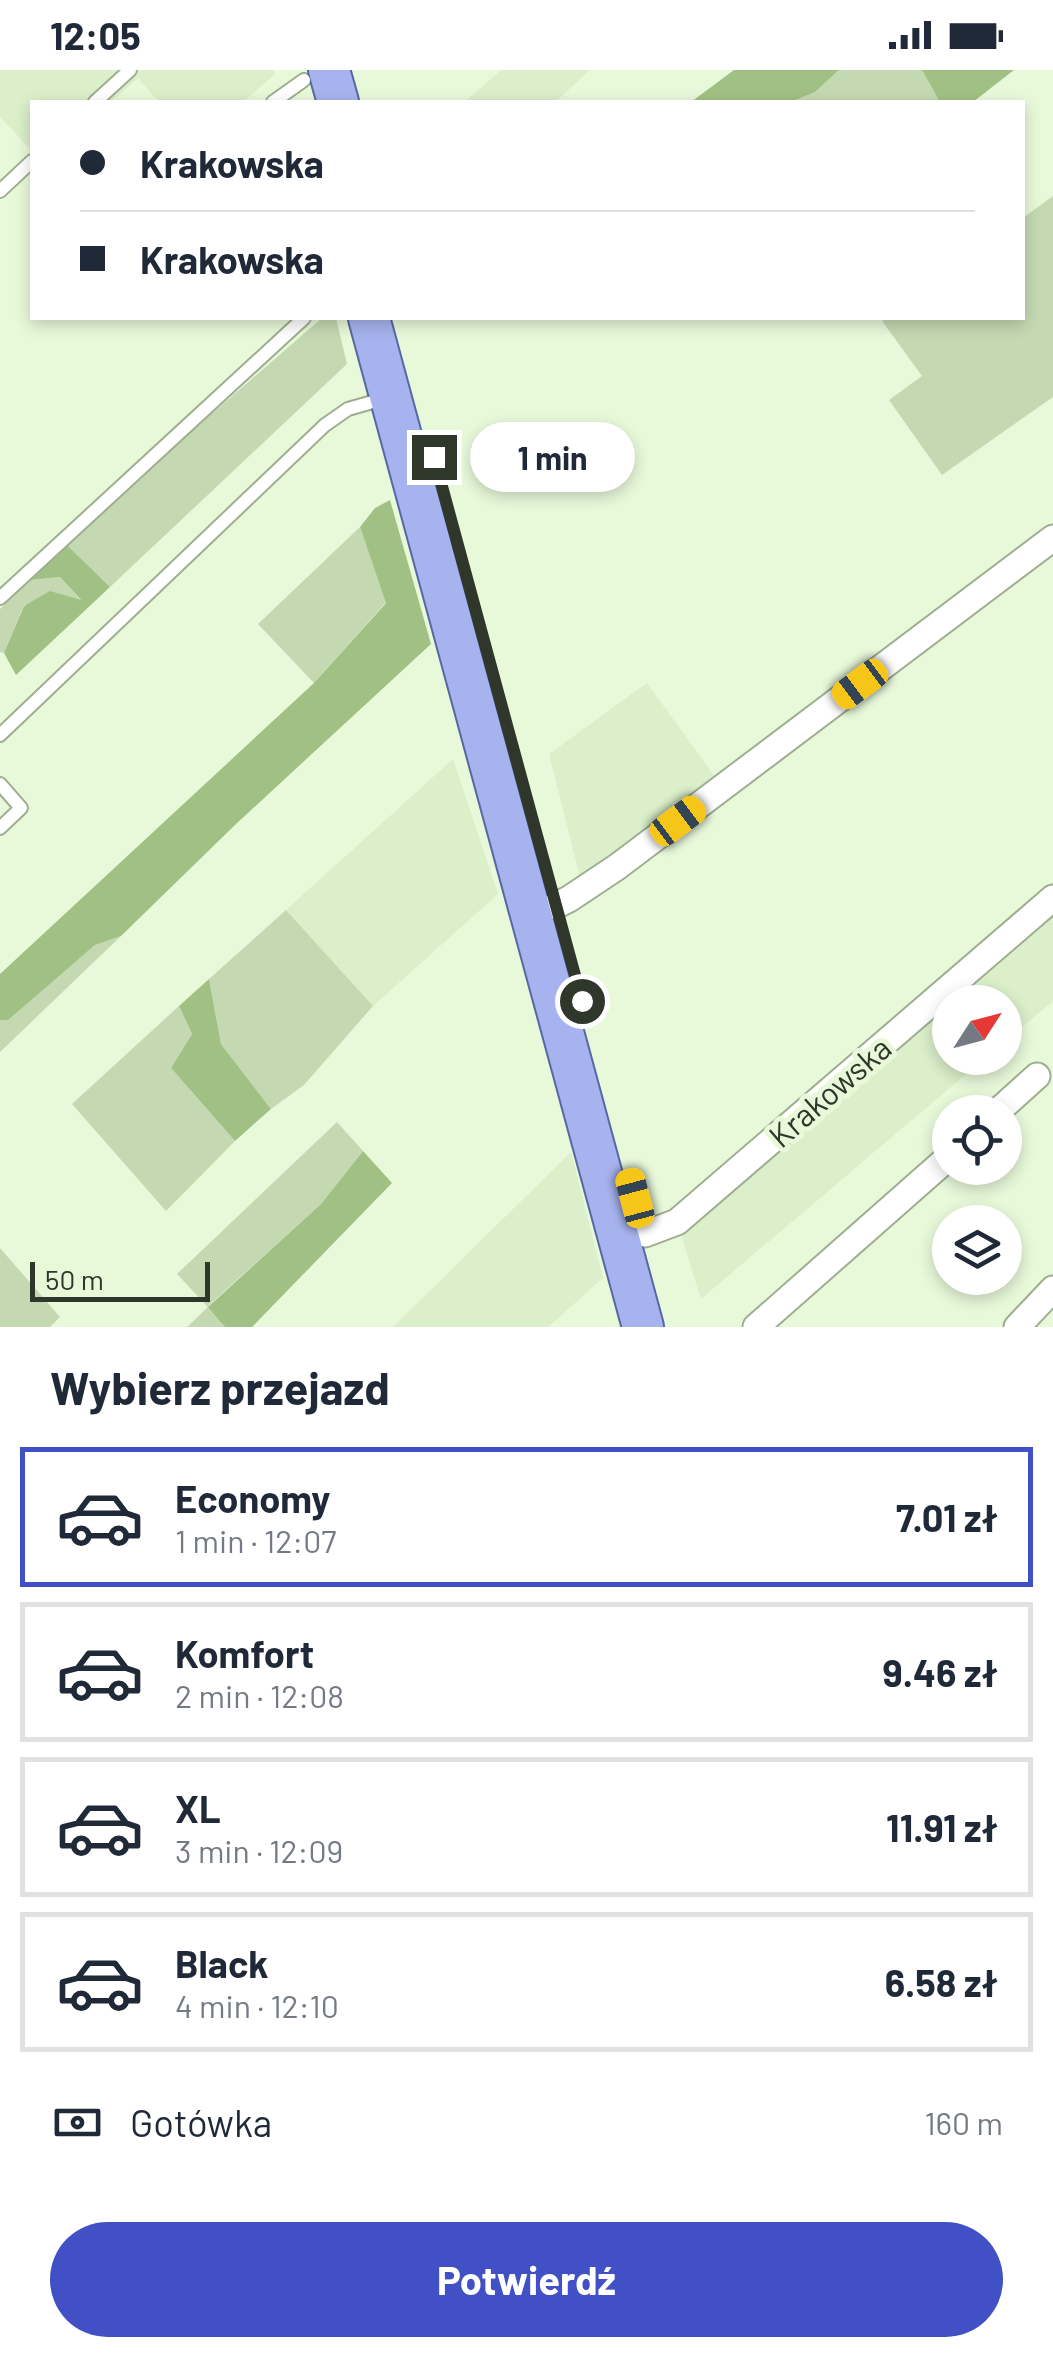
<!DOCTYPE html>
<html lang="pl">
<meta charset="utf-8">
<style>
body{margin:0;font-family:Barlow,sans-serif;background:#f2f2f3;color:#1f2937;height:100vh;display:flex;flex-direction:column;font-size:38px;white-space:nowrap}
*{box-sizing:border-box;margin:0}
p{font-size:32px;color:#747a83}
.icon{flex:none;width:55px;height:55px;fill:none;stroke:currentColor;stroke-width:2;stroke-linecap:round;stroke-linejoin:round}
.map{position:relative;height:1257px;overflow:hidden}
.side{display:flex;flex-direction:column;background:#fff;flex:1}
.side>*{flex:none}
.top-card{position:absolute;left:30px;top:30px;width:995px;height:220px;border-radius:0px;box-shadow:0 5px 15px #0003;display:grid;align-content:center;height:220px;padding:0 50px;background:#fff}
.needle{width:65px;rotate:54deg}
.controls{position:absolute;left:932px;top:915px;display:grid;gap:20px}
.controls a{display:grid;place-items:center;width:90px;height:90px;border-radius:50%;background:#fff;box-shadow:0 5px 15px #0003;font-size:50px}
.scale{position:absolute;left:30px;bottom:25px;width:180px;box-sizing:border-box;padding-left:10px;border:5px solid #2f362a;border-top:0;font-size:28px;line-height:35px;white-space:nowrap;color:#2f362a;-webkit-text-stroke:8px #e8f9da;paint-order:stroke}
.end{position:absolute;width:45px;height:45px;margin:-22px;border:12px solid #2f362a;background:#fff;box-shadow:0 0 0 5px #fff}
.from{border-radius:50%}
.bubble{position:absolute;height:70px;border-radius:35px;background:#fff;box-shadow:0 5px 15px #0003;font-size:32px;font-weight:700;line-height:70px;text-align:center}
.car{position:absolute;width:30px;height:60px;margin:-30px -15px;border-radius:12px;box-shadow:0 0 8px 2px #0007;background:linear-gradient(#f5c518 24%,#345 0 40%,#f5c518 0 76%,#345 0 86%,#f5c518 0)}
.top-card b{display:flex;align-items:center;gap:35px;height:95px;font-size:38px}
.top-card b+b{border-top:2px solid #e0e1e3}
.top-card i{width:25px;height:25px;background:#1f2937}
ul{padding:0;list-style:none}
li{display:flex;align-items:center;gap:30px;height:140px;margin:0 20px 15px;padding:0 30px;border:5px solid #e0e1e3;border-radius:0px}
li div{flex:1}
li b{display:block;font-size:38px}
li em{font-style:normal;font-weight:700}
li.active{border-color:#4151c5}
li>.icon{width:90px;height:90px;stroke-width:1.5}
h2{padding:0 50px;font-size:45px;line-height:120px}
.pay{display:flex;align-items:center;gap:25px;height:110px;padding:0 50px;font-size:38px}
.pay p{margin-inline-start:auto}
.cta{display:flex;gap:20px;margin-top:auto;padding:20px 50px}
.cta a{flex:1;height:115px;border-radius:60px;background:#4151c5;color:#fff;font-size:40px;font-weight:700;line-height:115px;text-align:center}
.status{display:flex;justify-content:space-between;align-items:center;height:70px;padding:0 50px;background:#fff;direction:ltr}
.status svg{height:28px;fill:currentColor}
.map>svg:first-child{display:block}
</style>
<div class="status"><b>12:05</b><svg viewBox="0 0 49 12"><path d="M0 12V9h3v3zM5 12V6h3v6zM10 12V3h3v9zM15 12V0h3v12zM26 1h20v11H26zM47 4h2v5h-2z"/></svg></div>
<div class="map">
<svg width="1053" height="1257" viewBox="0 0 1053 1257">
<rect width="100%" height="100%" fill="#e8f9da"/>
<!-- built -->
<g fill="#dbefca">
<path d="M0,0H274L275,4L243,32H159L138,8L111,32H32V81L0,47Z"/>
<path d="M501,0H590L555,32H464Z"/>
<path d="M647,613L731,729L587,835L549,684Z"/>
<path d="M453,689L498,824L373,936L286,840Z"/>
<path d="M1053,840V931L1005,971V932H950V988H985L701,1229L681,1165Z"/>
<path d="M571,1082L603,1208L548,1257H393Z"/>
</g>
<!-- green -->
<g fill="#c4d9b2">
<path d="M839,0H922L940,32H791L815,22Z"/>
<path d="M1053,126V327L942,405L889,330L922,306L882,251L886,248H1022L1023,148Z"/>
<path d="M322,248H336L347,294L110,517L67,475L124,420Z"/>
<path d="M360,457L386,532L314,613L258,554Z"/>
<path d="M60,507L82,532L24,535L4,583L0,582V539L30,510Z"/>
<path d="M286,840L373,936L304,1015L271,1039L221,974L209,909Z"/>
<path d="M121,866L0,982V950L8,949L95,875Z"/>
<path d="M179,936L192,964L171,998L235,1071L166,1141L72,1034Z"/>
<path d="M337,1052L363,1081L321,1134L208,1236L225,1257H187L208,1237L177,1204Z"/>
<path d="M0,1178L60,1247L50,1257H0Z"/>
</g>
<!-- forest -->
<g fill="#a1c184">
<path d="M734,0H839L815,22L791,32H691Z"/>
<path d="M922,0H1014L973,32H940Z"/>
<path d="M390,430L431,574L236,754L121,866L95,875L8,950H0V904L314,613L386,533L360,457L375,438Z"/>
<path d="M67,475L110,517L16,605L4,583L24,536L50,521L81,530L60,507L30,510Z"/>
<path d="M209,909L221,974L271,1039L235,1071L171,998L192,964L179,936Z"/>
<path d="M363,1081L392,1113L252,1257H225L208,1237L321,1134Z"/>
</g>
<g fill="none" stroke-linecap="round" stroke-linejoin="round">
<defs>
<g id="lane">
<path d="M95,32L130,0"/>
<path d="M273,32L304,10"/>
<path d="M0,121L32,91"/>
<path d="M0,528L304,248"/>
<path d="M0,665L325,355L348,339L383,329"/>
<path d="M0,714L21,738L0,758"/>
</g>
<g id="street">
<path d="M555,836L569,829L617,797L1053,468"/>
<path d="M997,1042L1037,1006"/>
<path d="M645,1164L677,1152L1053,828"/>
<path d="M756,1257L950,1086"/>
<path d="M1017,1257L1053,1219"/>
</g>
<g id="primary">
<path d="M329,0L338,32"/>
<path d="M369,248L643,1257"/>
</g>
</defs>
<!-- lane casing -->
<use href="#lane" stroke="#9eae91" stroke-width="16"/>
<!-- street casing -->
<use href="#street" stroke="#9eae91" stroke-width="29"/>
<!-- primary casing -->
<use href="#primary" stroke="#5767a2" stroke-width="44"/>
<!-- lane -->
<use href="#lane" stroke="#fff" stroke-width="12"/>
<!-- street -->
<use href="#street" stroke="#fff" stroke-width="25"/>
<!-- primary -->
<use href="#primary" stroke="#a7b3ee" stroke-width="40"/>
</g>
<g fill="none" stroke-linecap="round" stroke-linejoin="round">
<!-- route -->
<path stroke="#2f362a" stroke-width="12" d="M434,387L582,931"/>
</g>
<g text-anchor="middle" dominant-baseline="central" stroke-width="10" stroke-linejoin="round" paint-order="stroke">
<!-- street labels -->
<g font-size="32" fill="#2f362a" stroke="#e8f9da">
<text transform="translate(829 1021) rotate(-41)">Krakowska</text>
</g>
</g>
</svg>
<div class="controls">
<a><svg class="needle" viewBox="-14 -14 28 28"><path d="M0-13l5 13h-10z" fill="#e53935"/><path d="M0 13l5-13h-10z" fill="#747a83"/></svg></a>
<a><svg class="icon" aria-label="locate" viewBox="0 0 24 24"><circle cx="12" cy="12" r="6"/><path d="M12 2v4M12 18v4M2 12h4M18 12h4"/></svg></a>
<a><svg class="icon" aria-label="layers" viewBox="0 0 24 24"><path d="M12 4l9 5-9 5-9-5zM3 14l9 5 9-5"/></svg></a>
</div>
<div class="scale">50 m</div>
<i class="end from" style="left:582px;top:931px"></i>
<i class="end" style="left:434px;top:387px"></i>
<div class="bubble" style="left:470px;top:352px;width:165px">1 min</div>
<i class="car" style="left:860px;top:614px;rotate:233deg"></i>
<i class="car" style="left:678px;top:751px;rotate:53deg"></i>
<i class="car" style="left:635px;top:1128px;rotate:345deg"></i>
<div class="top-card">
<b><i class="from"></i>Krakowska</b>
<b><i></i>Krakowska</b>
</div>
</div>
<section class="side">
<h2>Wybierz przejazd</h2>
<ul>
<li class="active"><svg class="icon" aria-label="car" viewBox="0 0 24 24"><path d="M5 17H2v-5l4-1 3-4h7l3 4 3 1v5h-3M9 17h6M6 11h13"/><circle cx="7" cy="17" r="2"/><circle cx="17" cy="17" r="2"/></svg><div><b>Economy</b><p>1 min · 12:07</p></div><em>7.01 zł</em></li>
<li><svg class="icon" aria-label="car" viewBox="0 0 24 24"><path d="M5 17H2v-5l4-1 3-4h7l3 4 3 1v5h-3M9 17h6M6 11h13"/><circle cx="7" cy="17" r="2"/><circle cx="17" cy="17" r="2"/></svg><div><b>Komfort</b><p>2 min · 12:08</p></div><em>9.46 zł</em></li>
<li><svg class="icon" aria-label="car" viewBox="0 0 24 24"><path d="M5 17H2v-5l4-1 3-4h7l3 4 3 1v5h-3M9 17h6M6 11h13"/><circle cx="7" cy="17" r="2"/><circle cx="17" cy="17" r="2"/></svg><div><b>XL</b><p>3 min · 12:09</p></div><em>11.91 zł</em></li>
<li><svg class="icon" aria-label="car" viewBox="0 0 24 24"><path d="M5 17H2v-5l4-1 3-4h7l3 4 3 1v5h-3M9 17h6M6 11h13"/><circle cx="7" cy="17" r="2"/><circle cx="17" cy="17" r="2"/></svg><div><b>Black</b><p>4 min · 12:10</p></div><em>6.58 zł</em></li>
</ul>
<div class="pay"><svg class="icon" aria-label="cash" viewBox="0 0 24 24"><path d="M3 7h18v10H3z"/><circle cx="12" cy="12" r="2"/></svg>Gotówka<p>160 m</p></div>
<div class="cta"><a>Potwierdź</a></div>
</section>
